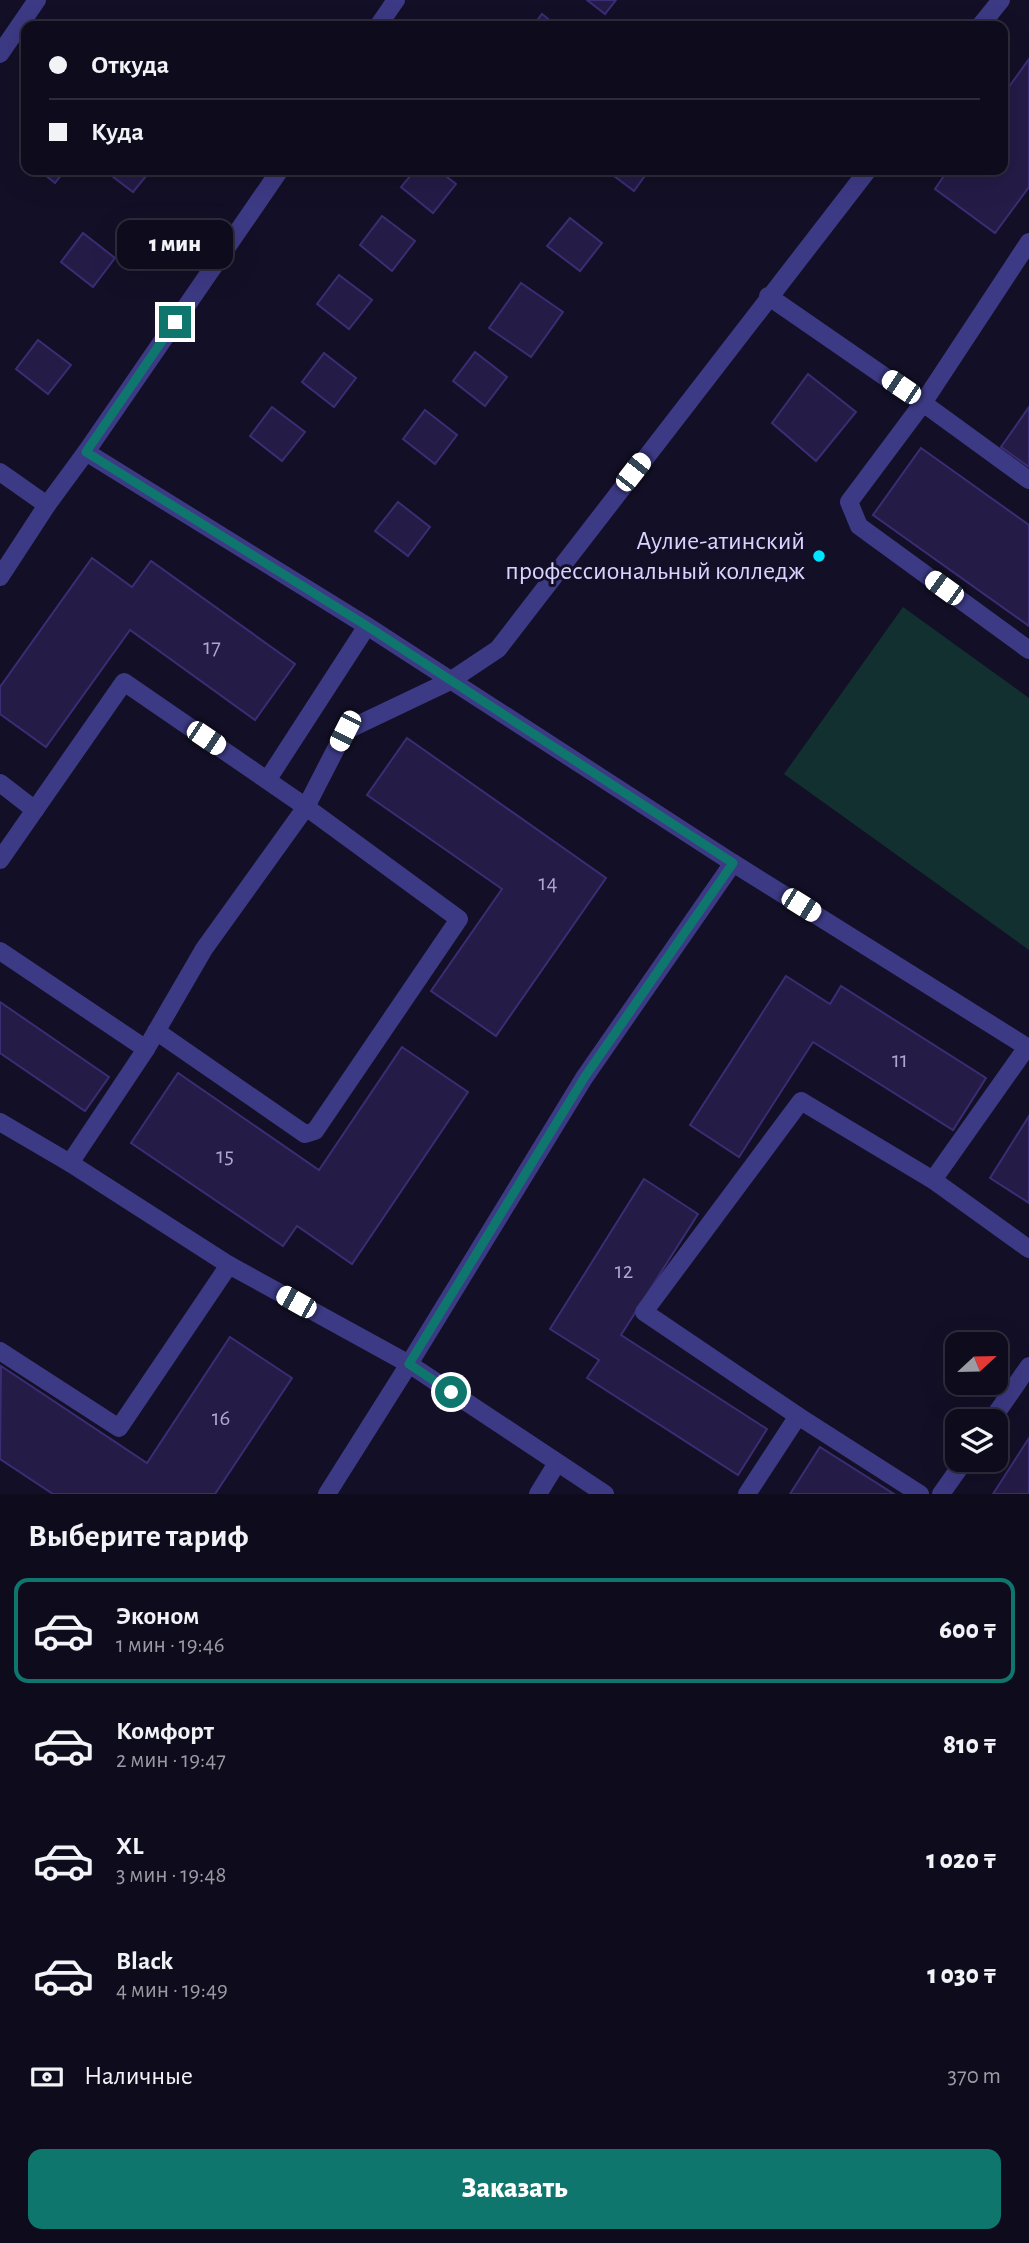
<!DOCTYPE html>
<html lang="ru">
<meta charset="utf-8">
<style>
body{margin:0;font-family:"Alegreya Sans",sans-serif;background:#1c1929;color:#f1f3f6;height:100vh;display:flex;flex-direction:column;font-size:26px;white-space:nowrap}
*{box-sizing:border-box;margin:0}
p{font-size:23px;color:#9b9ba3}
.icon{flex:none;width:38px;height:38px;fill:none;stroke:currentColor;stroke-width:2;stroke-linecap:round;stroke-linejoin:round}
.map{position:relative;height:1494px;overflow:hidden}
.panel{display:flex;flex-direction:column;background:#0e0b1c;flex:1}
.panel>*{flex:none}
.banner{position:absolute;left:21px;top:21px;width:987px;height:154px;border-radius:14px;box-shadow:0 7px 28px #0002,0 0 0 2px #2e2b3b;display:grid;align-content:center;height:154px;padding:0 28px;background:#0e0b1c}
.needle{width:46px;rotate:68deg}
.tools{position:absolute;left:945px;top:1332px;display:grid;gap:14px}
.tools a{display:grid;place-items:center;width:63px;height:63px;border-radius:14px;background:#0e0b1c;box-shadow:0 7px 28px #0002,0 0 0 2px #2e2b3b;font-size:35px}
.end{position:absolute;width:32px;height:32px;margin:-16px;border:9px solid #0f766e;background:#fff;box-shadow:0 0 0 4px #fff}
.from{border-radius:50%}
.bubble{position:absolute;height:49px;border-radius:14px;background:#0e0b1c;box-shadow:0 7px 28px #0002,0 0 0 2px #2e2b3b;font-size:23px;font-weight:800;line-height:49px;text-align:center}
.car{position:absolute;width:21px;height:42px;margin:-21px -10px;border-radius:9px;box-shadow:0 0 5px 2px #0007;background:linear-gradient(#fff 24%,#345 0 40%,#fff 0 76%,#345 0 86%,#fff 0)}
.banner b{display:flex;align-items:center;gap:24px;height:66px;font-size:26px}
.banner b+b{border-top:2px solid #2e2b3b}
.banner i{width:18px;height:18px;background:#f1f3f6}
ul{padding:0;list-style:none}
li{display:flex;align-items:center;gap:21px;height:105px;margin:0 14px 10px;padding:0 14px;border:4px solid transparent;border-radius:14px}
li div{flex:1}
li b{display:block;font-size:26px}
li em{font-style:normal;font-weight:800}
li.selected{border-color:#0f766e}
li>.icon{width:63px;height:63px;stroke-width:1.5}
h2{padding:0 28px;font-size:32px;line-height:84px}
.pay{display:flex;align-items:center;gap:18px;height:77px;padding:0 28px;font-size:26px}
.pay p{margin-inline-start:auto}
.action{display:flex;gap:14px;margin-top:auto;padding:14px 28px}
.action a{flex:1;height:80px;border-radius:14px;background:#0f766e;color:#fff;font-size:28px;font-weight:800;line-height:80px;text-align:center}
.map>svg:first-child{display:block}
</style>
<div class="map">
<svg width="1029" height="1494" viewBox="0 0 1029 1494">
<rect width="100%" height="100%" fill="#130f26"/>
<!-- green -->
<path fill="#12302f" d="M903,607L1029,698V950L784,774Z"/>
<!-- building -->
<g fill="#241b47" stroke="#3b2d73" stroke-width="2">
<path d="M587,0H616L605,14Z"/>
<path d="M542,14L557,26H533Z"/>
<path d="M1029,59V187L995,233L935,189L948,170H1003V95Z"/>
<path d="M39,170H65L55,183Z"/>
<path d="M104,170H151L133,192Z"/>
<path d="M415,170H438L456,184L433,213L401,187Z"/>
<path d="M606,170H649L634,191Z"/>
<path d="M382,216L415,241L392,271L360,245Z"/>
<path d="M570,218L602,243L580,271L547,246Z"/>
<path d="M83,233L115,258L93,287L61,262Z"/>
<path d="M339,275L372,300L349,329L317,304Z"/>
<path d="M521,283L563,312L531,357L489,328Z"/>
<path d="M38,340L71,365L48,394L16,369Z"/>
<path d="M475,352L507,377L485,406L453,381Z"/>
<path d="M324,353L356,378L334,407L302,382Z"/>
<path d="M808,374L856,412L816,461L772,423Z"/>
<path d="M272,407L305,432L282,461L250,436Z"/>
<path d="M1029,407V467L1001,447Z"/>
<path d="M425,410L457,435L435,464L403,439Z"/>
<path d="M921,448L1029,525V626L873,515Z"/>
<path d="M398,502L430,527L408,556L375,531Z"/>
<path d="M92,558L132,587L151,561L295,664L255,720L130,630L46,747L0,714V687Z"/>
<path d="M407,738L606,878L496,1036L431,991L502,889L367,795Z"/>
<path d="M786,976L830,1004L841,986L986,1078L953,1130L813,1042L739,1157L690,1125Z"/>
<path d="M0,1002L109,1077L85,1111L0,1053Z"/>
<path d="M402,1047L468,1092L352,1264L297,1226L283,1246L131,1143L178,1073L319,1170Z"/>
<path d="M1029,1116V1203L990,1178Z"/>
<path d="M644,1179L698,1214L621,1335L767,1429L738,1475L587,1378L599,1360L550,1329Z"/>
<path d="M230,1337L292,1378L215,1494H53L0,1459L1,1366L147,1463Z"/>
<path d="M1029,1438V1494H993Z"/>
<path d="M820,1447L894,1494H790Z"/>
</g>
<g fill="none" stroke-linecap="round" stroke-linejoin="round">
<!-- minor -->
<g stroke="#3d3a85" stroke-width="18">
<path d="M378,26L396,0"/>
<path d="M980,26L1001,0"/>
<path d="M0,54L37,0"/>
<path d="M1029,242L923,403L849,502L859,526L1029,650"/>
<path d="M768,296L923,403L1029,480"/>
<path d="M86,452L367,626L733,863L584,1078L409,1364L605,1494"/>
<path d="M0,472L47,505"/>
<path d="M0,577L47,505L86,452L280,170"/>
<path d="M268,779L367,626"/>
<path d="M0,783L35,810"/>
<path d="M0,860L124,682L306,807L345,731L450,681L498,649L868,170"/>
<path d="M733,863L1027,1047"/>
<path d="M0,951L146,1049"/>
<path d="M0,1122L70,1163L229,1265"/>
<path d="M70,1163L146,1049L204,949L306,807L459,919L315,1131L305,1134L156,1031"/>
<path d="M933,1180L1027,1047L1029,1048"/>
<path d="M0,1351L119,1428L229,1265L409,1364L327,1494"/>
<path d="M991,1421L1029,1366"/>
<path d="M538,1494L557,1463"/>
<path d="M747,1494L798,1416"/>
<path d="M920,1494L798,1416L644,1312L801,1101L933,1180L1029,1249"/>
<path d="M941,1494L965,1460"/>
</g>
</g>
<g fill="none" stroke-linecap="round" stroke-linejoin="round">
<!-- route -->
<path stroke="#0f766e" stroke-width="9" d="M175,322L86,452L367,626L733,863L584,1078L409,1364L451,1392"/>
</g>
<!-- markers -->
<circle fill="#00e5ff" stroke="#130f26" stroke-width="2.5" cx="819" cy="556" r="7"/>
<g text-anchor="middle" dominant-baseline="central" stroke-width="6" stroke-linejoin="round" paint-order="stroke">
<!-- number labels -->
<g font-size="23" fill="#aca6d1">
<text x="212" y="647">17</text>
<text x="548" y="883">14</text>
<text x="900" y="1060">11</text>
<text x="225" y="1156">15</text>
<text x="624" y="1271">12</text>
<text x="221" y="1418">16</text>
</g>
<!-- poi labels -->
<g font-size="26" fill="#d9d4ff" stroke="#130f26" text-anchor="end">
<text x="805" y="541">Аулие-атинский<tspan x="805" dy="30">профессиональный колледж</tspan></text>
</g>
</g>
</svg>
<div class="tools">
<a><svg class="needle" viewBox="-14 -14 28 28"><path d="M0-13l5 13h-10z" fill="#e53935"/><path d="M0 13l5-13h-10z" fill="#9b9ba3"/></svg></a>
<a><svg class="icon" aria-label="layers" viewBox="0 0 24 24"><path d="M12 4l9 5-9 5-9-5zM3 14l9 5 9-5"/></svg></a>
</div>
<i class="end from" style="left:451px;top:1392px"></i>
<i class="end" style="left:175px;top:322px"></i>
<div class="bubble" style="left:117px;top:220px;width:116px">1 мин</div>
<i class="car" style="left:901px;top:387px;rotate:304deg"></i>
<i class="car" style="left:633px;top:472px;rotate:38deg"></i>
<i class="car" style="left:944px;top:588px;rotate:306deg"></i>
<i class="car" style="left:345px;top:731px;rotate:207deg"></i>
<i class="car" style="left:206px;top:738px;rotate:124deg"></i>
<i class="car" style="left:801px;top:905px;rotate:122deg"></i>
<i class="car" style="left:296px;top:1302px;rotate:299deg"></i>
<div class="banner">
<b><i class="from"></i>Откуда</b>
<b><i></i>Куда</b>
</div>
</div>
<section class="panel">
<h2>Выберите тариф</h2>
<ul>
<li class="selected"><svg class="icon" aria-label="car" viewBox="0 0 24 24"><path d="M5 17H2v-5l4-1 3-4h7l3 4 3 1v5h-3M9 17h6M6 11h13"/><circle cx="7" cy="17" r="2"/><circle cx="17" cy="17" r="2"/></svg><div><b>Эконом</b><p>1 мин · 19:46</p></div><em>600 ₸</em></li>
<li><svg class="icon" aria-label="car" viewBox="0 0 24 24"><path d="M5 17H2v-5l4-1 3-4h7l3 4 3 1v5h-3M9 17h6M6 11h13"/><circle cx="7" cy="17" r="2"/><circle cx="17" cy="17" r="2"/></svg><div><b>Комфорт</b><p>2 мин · 19:47</p></div><em>810 ₸</em></li>
<li><svg class="icon" aria-label="car" viewBox="0 0 24 24"><path d="M5 17H2v-5l4-1 3-4h7l3 4 3 1v5h-3M9 17h6M6 11h13"/><circle cx="7" cy="17" r="2"/><circle cx="17" cy="17" r="2"/></svg><div><b>XL</b><p>3 мин · 19:48</p></div><em>1 020 ₸</em></li>
<li><svg class="icon" aria-label="car" viewBox="0 0 24 24"><path d="M5 17H2v-5l4-1 3-4h7l3 4 3 1v5h-3M9 17h6M6 11h13"/><circle cx="7" cy="17" r="2"/><circle cx="17" cy="17" r="2"/></svg><div><b>Black</b><p>4 мин · 19:49</p></div><em>1 030 ₸</em></li>
</ul>
<div class="pay"><svg class="icon" aria-label="cash" viewBox="0 0 24 24"><path d="M3 7h18v10H3z"/><circle cx="12" cy="12" r="2"/></svg>Наличные<p>370 m</p></div>
<div class="action"><a>Заказать</a></div>
</section>
